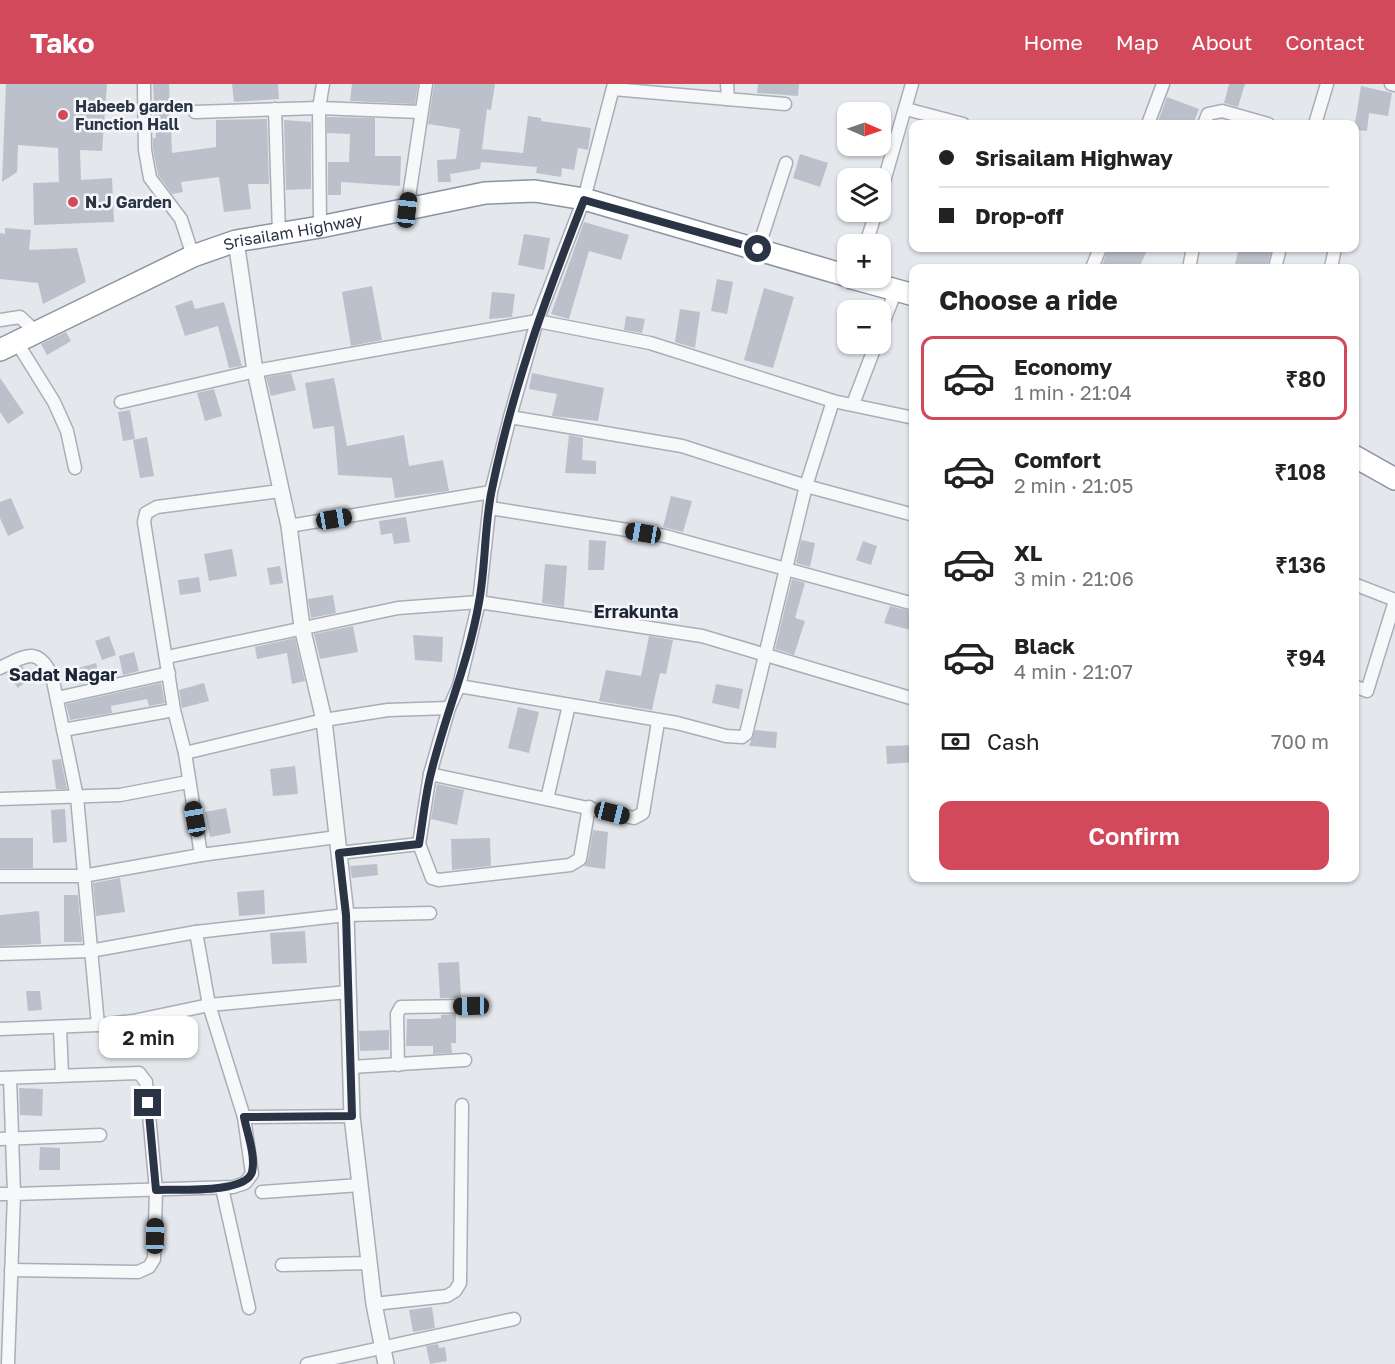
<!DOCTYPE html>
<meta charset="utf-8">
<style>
body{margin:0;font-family:"Golos Text",sans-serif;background:#f2f2f2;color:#222;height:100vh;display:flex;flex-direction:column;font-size:22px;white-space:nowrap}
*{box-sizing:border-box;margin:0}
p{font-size:20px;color:#767676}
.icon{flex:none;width:33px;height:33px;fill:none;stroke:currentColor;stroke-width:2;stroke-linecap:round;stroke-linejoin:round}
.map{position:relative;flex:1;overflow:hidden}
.drawer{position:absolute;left:909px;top:180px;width:450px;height:618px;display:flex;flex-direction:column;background:#fff;border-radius:12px;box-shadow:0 2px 4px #0004}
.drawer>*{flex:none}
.guide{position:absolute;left:909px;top:36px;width:450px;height:132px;border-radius:12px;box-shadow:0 2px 4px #0004;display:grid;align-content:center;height:132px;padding:0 30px;background:#fff}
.needle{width:39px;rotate:92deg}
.tools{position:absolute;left:837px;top:18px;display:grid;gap:12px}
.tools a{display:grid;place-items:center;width:54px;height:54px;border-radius:12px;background:#fff;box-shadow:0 2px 4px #0004;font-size:30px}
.end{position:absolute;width:27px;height:27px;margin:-14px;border:8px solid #2b3445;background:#fff;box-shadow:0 0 0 3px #fff}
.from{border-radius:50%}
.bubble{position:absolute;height:42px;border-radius:12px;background:#fff;box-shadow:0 2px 4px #0004;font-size:20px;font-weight:600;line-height:42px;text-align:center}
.car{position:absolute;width:18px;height:36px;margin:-18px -9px;border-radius:8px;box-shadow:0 0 4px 2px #0007;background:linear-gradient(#222 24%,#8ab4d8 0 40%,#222 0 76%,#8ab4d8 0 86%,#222 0)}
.guide b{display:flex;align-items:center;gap:21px;height:57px;font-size:22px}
.guide b+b{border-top:2px solid #e0e0e0}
.guide i{width:15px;height:15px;background:#222}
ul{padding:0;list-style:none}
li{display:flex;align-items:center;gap:18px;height:84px;margin:0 12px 9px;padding:0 18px;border:3px solid transparent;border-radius:12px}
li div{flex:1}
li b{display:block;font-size:22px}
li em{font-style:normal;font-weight:600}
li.selected{border-color:#d1495b}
li>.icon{width:54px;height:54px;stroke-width:1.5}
h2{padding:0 30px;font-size:27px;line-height:72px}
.pay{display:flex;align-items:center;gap:15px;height:66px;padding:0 30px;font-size:22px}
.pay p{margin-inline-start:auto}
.action{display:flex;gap:12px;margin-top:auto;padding:12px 30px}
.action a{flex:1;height:69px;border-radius:12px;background:#d1495b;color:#fff;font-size:24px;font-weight:600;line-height:69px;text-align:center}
header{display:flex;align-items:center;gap:36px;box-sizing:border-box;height:84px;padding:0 30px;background:#d1495b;color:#fff}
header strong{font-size:28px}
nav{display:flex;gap:33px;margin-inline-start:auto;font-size:21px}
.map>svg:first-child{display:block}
</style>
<header>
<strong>Tako</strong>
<nav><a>Home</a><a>Map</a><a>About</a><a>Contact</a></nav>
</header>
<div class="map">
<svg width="1395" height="1280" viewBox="0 0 1395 1280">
<rect width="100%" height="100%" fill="#e4e7ec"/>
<!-- building -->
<g fill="#bbc0ca">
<path d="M6,0H107L102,67L80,66L81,96L112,94L114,138L34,141L33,99L59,98L58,64L18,61L17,88L2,98Z"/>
<path d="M153,0H169L172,69L216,63V36L267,35L269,100H248L251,125L224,128L219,93L181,98L183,108L172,110L158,91L153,65V54H156Z"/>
<path d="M232,0H278L279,15L234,18Z"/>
<path d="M352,0H418L415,20L350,17Z"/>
<path d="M434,0H495L491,26L487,25L482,65L523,69L528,32L541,34V37L591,44L588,66L578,64L574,86L562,84L561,93L536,89L537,83L481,78L480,85L450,90L451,98H438L437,76L456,75L460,45L428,40Z"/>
<path d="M758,0H799L798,12L757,9Z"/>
<path d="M1229,0H1245L1238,23L1224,19Z"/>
<path d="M1361,2L1392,9L1388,32L1369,29L1367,47L1354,46Z"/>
<path d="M1167,13L1199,25L1193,40H1157Z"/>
<path d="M327,33L375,34V72H401L400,102L341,98V111H328V78H349L350,50L327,49Z"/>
<path d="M284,36L311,38V105L286,106Z"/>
<path d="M800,70L828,79L820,103L793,94Z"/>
<path d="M584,138L629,151L621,176L589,167L569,235L551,230Z"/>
<path d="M5,144L31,146L29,166L77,164L86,198L43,220L38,199L0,195V149L5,150Z"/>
<path d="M524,150L550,154L544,186L518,181Z"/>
<path d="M1108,164H1148L1139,184H1107L1102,182Z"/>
<path d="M1239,164H1272L1267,184H1234Z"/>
<path d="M717,195L733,198L727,230L711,227Z"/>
<path d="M372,202L382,256L351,262L342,208Z"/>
<path d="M764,204L794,213L773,284L744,276Z"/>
<path d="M492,208L515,210L512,233L489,235Z"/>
<path d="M192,216L195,225L224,218L242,282L229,284L218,242L185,252L175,222Z"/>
<path d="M680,225L700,228L695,264L675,258Z"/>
<path d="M626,232L645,235L642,249L624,246Z"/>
<path d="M66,248L71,257L47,271L41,260Z"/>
<path d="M291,289L296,306L271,312L266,293Z"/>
<path d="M532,289L604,304L598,337L552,332L557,310L529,305Z"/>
<path d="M0,294L24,329L8,340L0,328Z"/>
<path d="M334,294L347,362L404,351L409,382L443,376L449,407L395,414L392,394L338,391L334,342L313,345L305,299Z"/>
<path d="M214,305L222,332L205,337L197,309Z"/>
<path d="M130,326L135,355L123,357L118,328Z"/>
<path d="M569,351L583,354L582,376L596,377V390L565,389Z"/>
<path d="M147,353L154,392L140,394L133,356Z"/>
<path d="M671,412L692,417L683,448L663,443Z"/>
<path d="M11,414L24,444L8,452L0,434V418Z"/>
<path d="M406,433L410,458L394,460L392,449L381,451L379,437Z"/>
<path d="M589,456L606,457L604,486H588Z"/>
<path d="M801,456L815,459L810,483L796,479Z"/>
<path d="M863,457L877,462L871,481L856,476Z"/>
<path d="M232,465L237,492L209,497L204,470Z"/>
<path d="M545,480L567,482L564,523L542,519Z"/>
<path d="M280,482L283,499L270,501L267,484Z"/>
<path d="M199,493L201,508L180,511L178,496Z"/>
<path d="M792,495L805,499L795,534L805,537L794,571L775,565Z"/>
<path d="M333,511L336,529L311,534L308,515Z"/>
<path d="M890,522L914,528V547L884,539Z"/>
<path d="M353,542L358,568L320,575L314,550Z"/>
<path d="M413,551L443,553L442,578L415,576Z"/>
<path d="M109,552L116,571L102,576L95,557Z"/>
<path d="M649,552L673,556L666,590L660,589L652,626L599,617L606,586L641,592Z"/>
<path d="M295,554L305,597L292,600L287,569L257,575L255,563Z"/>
<path d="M134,568L139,587L123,591L119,572Z"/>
<path d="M96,579L100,596L80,600L75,585Z"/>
<path d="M22,582L31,594L18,604L7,590Z"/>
<path d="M161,599L165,619L149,622L147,615L111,622L112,629L70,636L66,620Z"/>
<path d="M204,599L209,617L182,624L179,606Z"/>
<path d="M716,600L743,605L739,625L712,619Z"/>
<path d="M518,623L539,628L529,669L508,664Z"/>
<path d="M755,646L777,648L776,664L749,662Z"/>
<path d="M914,661V678L887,680L886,662Z"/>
<path d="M61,675L67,705H56L52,676Z"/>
<path d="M295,682L298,710L273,712L270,685Z"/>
<path d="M437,700L464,706L457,741L431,735Z"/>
<path d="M226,724L231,749L210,753L205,728Z"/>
<path d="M65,725L67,758L53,759L51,726Z"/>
<path d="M593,746L608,748L605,785L584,782L588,776Z"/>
<rect x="0" y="754" width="33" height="30"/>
<path d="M490,754L491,782L452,786L451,755Z"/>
<path d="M377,780L378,791L352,794L350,782Z"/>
<path d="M120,794L125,828L96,832L93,799Z"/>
<path d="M264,806L265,830L239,832L237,808Z"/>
<path d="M64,811H78L82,858H64Z"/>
<path d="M39,827L41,860L0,862V831Z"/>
<path d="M305,847L307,879L272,880L270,849Z"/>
<path d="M459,878L461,914H440L438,879Z"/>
<path d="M26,907H40L42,926L28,927Z"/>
<path d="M456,930V959H451L452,969L433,970V962H406L407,935H431L441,934V931Z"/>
<path d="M389,946V966L360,967L359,947Z"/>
<path d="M19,1004L43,1005L42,1032L20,1031Z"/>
<path d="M40,1063L60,1064V1086H39Z"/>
<path d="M432,1223L435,1244L413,1248L409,1226Z"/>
<path d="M438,1260L439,1264L445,1263L447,1277L430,1280L426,1262Z"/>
</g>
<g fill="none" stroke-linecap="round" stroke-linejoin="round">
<defs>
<g id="minor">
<path d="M144,0L145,66L150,94L181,135L193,172"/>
<path d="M727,0L728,15"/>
<path d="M1391,0L1395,1"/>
<path d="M613,5L785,20"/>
<path d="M275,25L279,149"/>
<path d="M906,25L963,40"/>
<path d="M195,28L319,24L420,28"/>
<path d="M1148,40L1163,0"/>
<path d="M1204,40L1208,30L1222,27L1268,40"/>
<path d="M1315,40L1327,0"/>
<path d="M880,111L912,0"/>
<path d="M407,126L426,0"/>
<path d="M320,143L319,24L323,0"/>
<path d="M866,160L876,128"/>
<path d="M758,165L786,79"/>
<path d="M1092,184L1100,164"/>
<path d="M1189,184L1193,164"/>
<path d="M1275,184L1280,164"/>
<path d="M1331,184L1335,164"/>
<path d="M0,236L20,233L36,248"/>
<path d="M880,247L896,206"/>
<path d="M16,257L54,318L67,347L75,384"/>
<path d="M121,318L255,287L537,237L650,259L833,317L914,334"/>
<path d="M853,320L876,260"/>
<path d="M510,333L682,362L806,402L914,431"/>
<path d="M490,424L665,452L914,520"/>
<path d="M289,442L491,408"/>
<path d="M1354,500L1395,516"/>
<path d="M167,573L398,524L479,518L702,552L914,615"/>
<path d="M0,584C26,571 38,562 52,592L77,713L98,941"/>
<path d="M459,602L677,639L726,652L742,653L746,650L806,402L833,317"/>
<path d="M1354,602L1367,607L1395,517"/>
<path d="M57,614L169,589"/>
<path d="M63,646L174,626"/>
<path d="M185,669L324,636L388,626L449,624"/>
<path d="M430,690L634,734L643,729L658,638"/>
<path d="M0,715L120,711L188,698"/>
<path d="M547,715L569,621"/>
<path d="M419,760L432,794L439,796L570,781L580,775L589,723"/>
<path d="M339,769L419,760L430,690L449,624L459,602L479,518L491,408L510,333L537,237L584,115L614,0"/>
<path d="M201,771L185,669L174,626L144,438L146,429L157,423L280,407"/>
<path d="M0,792H83L201,771L337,753"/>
<path d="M0,870L90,867L196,848L346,831L430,829"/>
<path d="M60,943L62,991"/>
<path d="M0,945L98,941L133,937L209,921L348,908"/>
<path d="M398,981L397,930L401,923L471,922"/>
<path d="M351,983L465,976"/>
<path d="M0,994L139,989L146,998L156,1106L154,1175L149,1183L138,1188L11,1186"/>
<path d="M244,1033L352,1032"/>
<path d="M0,1055L100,1051"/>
<path d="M222,1104L249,1224"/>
<path d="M262,1108L360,1101"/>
<path d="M0,1110H14L10,994"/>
<path d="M282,1181L369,1179"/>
<path d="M374,1220L447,1212L455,1207L460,1199L462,1021"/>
<path d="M8,1280L14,1110L233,1103L245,1099L252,1090L244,1033L209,921L196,848"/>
<path d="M307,1280L514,1235"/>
</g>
<path id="tertiary" d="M236,157L255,287L289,442L302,543L324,636L346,831L352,1032L374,1220L386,1280"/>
<g id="trunk">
<path d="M852,194L914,211"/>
<path id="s1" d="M0,266L193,172L236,157L320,143L485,109L535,107L584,115L848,192"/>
<path d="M1354,372L1395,395"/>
</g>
</defs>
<!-- minor casing -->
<use href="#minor" stroke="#a9aeb7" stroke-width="15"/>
<!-- tertiary casing -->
<use href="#tertiary" stroke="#a9aeb7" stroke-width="18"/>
<!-- trunk casing -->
<use href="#trunk" stroke="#8b94a3" stroke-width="24"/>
<!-- minor -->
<use href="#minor" stroke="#f7f8fa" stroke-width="12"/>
<!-- tertiary -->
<use href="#tertiary" stroke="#f7f8fa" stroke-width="15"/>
<!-- trunk -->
<use href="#trunk" stroke="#fff" stroke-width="21"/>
</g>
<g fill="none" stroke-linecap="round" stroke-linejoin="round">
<!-- route -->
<path stroke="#2b3445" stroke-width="8" d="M148,1019L156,1106C176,1105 246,1110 252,1088C256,1072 247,1049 244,1033L352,1032L346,831L339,769L419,760C423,737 425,712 431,689C445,631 469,577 479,518C486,481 484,442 492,405C512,305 547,210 584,116L758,165"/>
</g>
<!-- markers -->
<g fill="#d1495b" stroke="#f4f6f9" stroke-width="2">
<circle cx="63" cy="31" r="6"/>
<circle cx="73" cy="118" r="6"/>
</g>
<g text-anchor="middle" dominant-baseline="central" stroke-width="5" stroke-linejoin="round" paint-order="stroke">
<!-- poi labels -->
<g font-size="16" font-weight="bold" fill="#2b3445" stroke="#f4f6f9" text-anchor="start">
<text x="75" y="22">Habeeb garden<tspan x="75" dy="18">Function Hall</tspan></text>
<text x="85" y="118">N.J Garden</text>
</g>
<!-- street labels -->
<g font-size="16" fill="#2b3445" stroke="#f4f6f9">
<text stroke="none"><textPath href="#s1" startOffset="318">Srisailam Highway</textPath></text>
</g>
<!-- neighbourhood labels -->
<g font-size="18" font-weight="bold" fill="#1d2536" stroke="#f4f6f9">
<text x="636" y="527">Errakunta</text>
<text x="63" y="590">Sadat Nagar</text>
</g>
</g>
</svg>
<div class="tools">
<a><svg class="needle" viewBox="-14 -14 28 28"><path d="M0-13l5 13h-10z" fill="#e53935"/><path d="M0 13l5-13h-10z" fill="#767676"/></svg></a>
<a><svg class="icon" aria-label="layers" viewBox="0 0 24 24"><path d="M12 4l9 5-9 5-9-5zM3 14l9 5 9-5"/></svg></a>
<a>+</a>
<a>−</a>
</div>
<i class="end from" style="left:758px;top:165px"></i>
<i class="end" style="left:148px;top:1019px"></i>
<div class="bubble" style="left:99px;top:932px;width:99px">2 min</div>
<i class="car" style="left:407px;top:126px;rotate:7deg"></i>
<i class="car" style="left:334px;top:435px;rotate:80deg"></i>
<i class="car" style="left:643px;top:449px;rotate:279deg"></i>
<i class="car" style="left:612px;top:729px;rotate:104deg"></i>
<i class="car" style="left:195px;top:735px;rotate:350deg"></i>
<i class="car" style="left:471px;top:922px;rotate:269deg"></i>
<i class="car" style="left:155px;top:1152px;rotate:1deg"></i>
<div class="guide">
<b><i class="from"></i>Srisailam Highway</b>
<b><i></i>Drop-off</b>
</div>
<section class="drawer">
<h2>Choose a ride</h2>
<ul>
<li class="selected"><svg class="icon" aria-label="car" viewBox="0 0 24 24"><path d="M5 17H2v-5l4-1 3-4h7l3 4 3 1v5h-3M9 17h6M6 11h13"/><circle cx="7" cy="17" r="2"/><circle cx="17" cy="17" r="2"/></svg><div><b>Economy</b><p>1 min · 21:04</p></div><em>₹80</em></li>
<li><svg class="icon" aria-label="car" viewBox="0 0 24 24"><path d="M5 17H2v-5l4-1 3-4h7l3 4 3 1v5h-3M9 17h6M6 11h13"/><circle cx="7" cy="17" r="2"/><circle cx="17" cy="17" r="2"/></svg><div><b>Comfort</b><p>2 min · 21:05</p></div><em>₹108</em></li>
<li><svg class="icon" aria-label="car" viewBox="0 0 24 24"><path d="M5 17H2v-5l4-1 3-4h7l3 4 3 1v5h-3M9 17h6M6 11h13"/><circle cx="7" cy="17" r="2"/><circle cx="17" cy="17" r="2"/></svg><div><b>XL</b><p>3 min · 21:06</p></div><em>₹136</em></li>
<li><svg class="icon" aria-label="car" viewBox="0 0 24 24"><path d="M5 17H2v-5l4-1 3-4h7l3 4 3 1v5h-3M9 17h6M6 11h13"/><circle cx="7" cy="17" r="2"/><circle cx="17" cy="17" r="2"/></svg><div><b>Black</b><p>4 min · 21:07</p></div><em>₹94</em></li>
</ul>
<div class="pay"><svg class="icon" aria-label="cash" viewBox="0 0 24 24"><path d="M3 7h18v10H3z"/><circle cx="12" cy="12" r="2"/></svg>Cash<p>700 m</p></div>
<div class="action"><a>Confirm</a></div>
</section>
</div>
